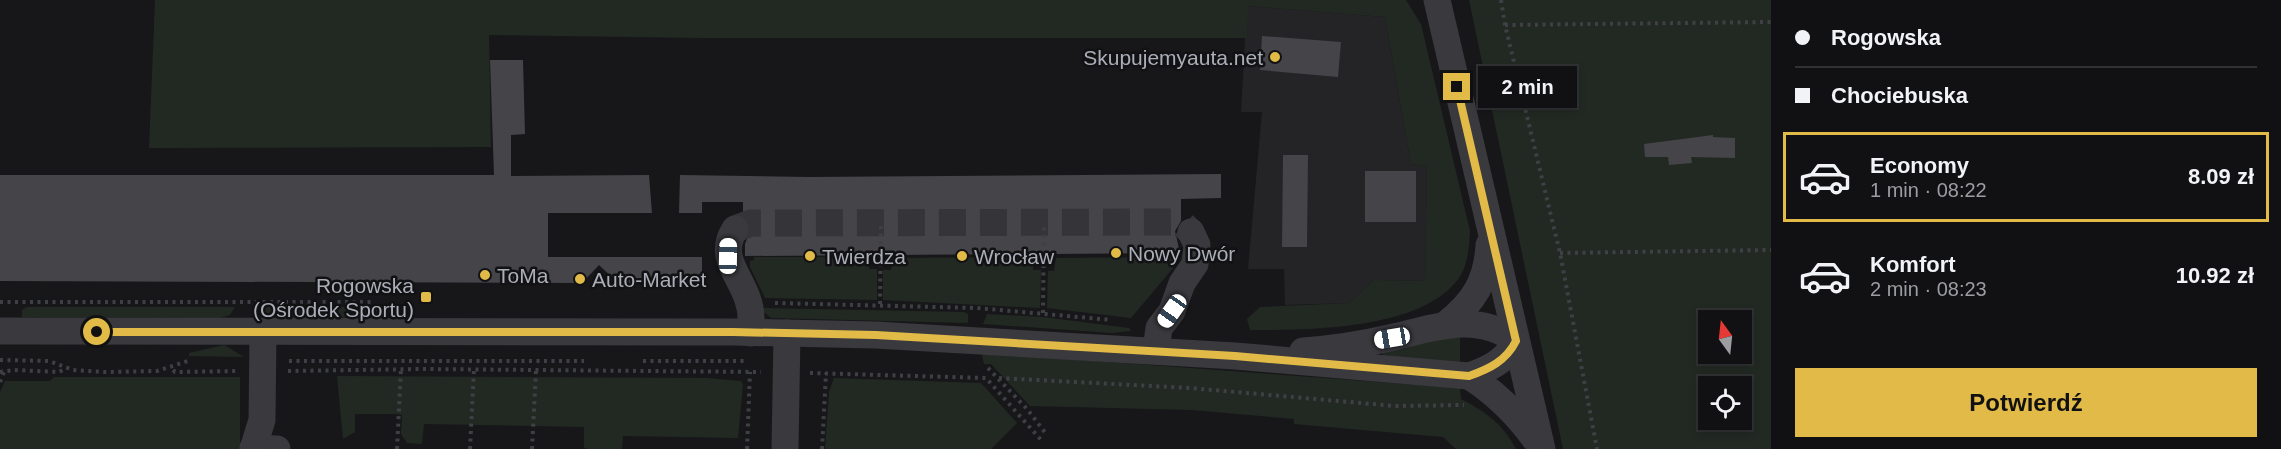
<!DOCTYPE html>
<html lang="pl">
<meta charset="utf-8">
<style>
body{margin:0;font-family:Helvetica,sans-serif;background:#1e1f21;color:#f1f3f6;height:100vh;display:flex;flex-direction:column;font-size:22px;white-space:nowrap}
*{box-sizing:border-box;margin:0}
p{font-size:20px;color:#9c9da0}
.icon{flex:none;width:33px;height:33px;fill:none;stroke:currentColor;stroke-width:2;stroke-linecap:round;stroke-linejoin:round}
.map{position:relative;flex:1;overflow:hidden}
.panel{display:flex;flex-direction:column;background:#111113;width:510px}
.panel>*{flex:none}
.top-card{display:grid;align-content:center;height:132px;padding:0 24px;background:#111113}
.needle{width:39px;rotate:345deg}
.fabs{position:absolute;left:1698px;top:310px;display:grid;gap:12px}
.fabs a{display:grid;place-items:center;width:54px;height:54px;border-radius:0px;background:#111113;box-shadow:0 3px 9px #0003,0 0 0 2px #303133;font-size:30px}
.end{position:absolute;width:27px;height:27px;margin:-14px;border:8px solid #e1ba47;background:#111;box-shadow:0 0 0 3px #111}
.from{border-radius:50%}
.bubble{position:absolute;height:42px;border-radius:0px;background:#111113;box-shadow:0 3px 9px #0003,0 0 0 2px #303133;font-size:20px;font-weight:800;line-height:42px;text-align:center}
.car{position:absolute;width:18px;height:36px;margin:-18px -9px;border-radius:8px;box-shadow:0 0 4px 2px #0007;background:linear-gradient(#fff 24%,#345 0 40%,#fff 0 76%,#345 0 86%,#fff 0)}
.top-card b{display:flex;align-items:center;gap:21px;height:57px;font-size:22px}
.top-card b+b{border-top:2px solid #303133}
.top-card i{width:15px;height:15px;background:#f1f3f6}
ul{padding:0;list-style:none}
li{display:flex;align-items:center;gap:18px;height:90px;margin:0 12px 9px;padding:0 12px;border:3px solid transparent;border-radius:0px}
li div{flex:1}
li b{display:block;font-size:22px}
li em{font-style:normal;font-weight:800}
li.active{border-color:#e1ba47}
li>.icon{width:54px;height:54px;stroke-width:1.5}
.action{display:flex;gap:12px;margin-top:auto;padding:12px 24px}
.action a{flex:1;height:69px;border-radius:0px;background:#e1ba47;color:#111;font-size:24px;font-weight:800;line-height:69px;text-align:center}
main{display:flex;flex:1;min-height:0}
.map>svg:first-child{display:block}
</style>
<main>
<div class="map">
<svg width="1771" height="449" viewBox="0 0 1771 449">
<rect width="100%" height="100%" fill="#171719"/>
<!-- built -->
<path fill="#242326" d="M1247,6L1385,17L1411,164L1427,166L1425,281L1374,280L1349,303L1285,305L1284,269H1248L1262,112H1241Z"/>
<!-- green -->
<g fill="#222923" fill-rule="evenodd">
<path d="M155,0H1406L1421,24L1470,231C1469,248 1468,269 1455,283C1415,330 1307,330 1250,330L1247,319L1260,307L1349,303L1374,280L1425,281L1427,166L1411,164L1385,17L1248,6L1247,38H702L489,35L491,147L149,148Z"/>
<path d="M1469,0H1771V449H1563ZM1708,321H1742V354H1708ZM1708,387H1742V420H1708Z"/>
<path d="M754,257H869V269H877V300L765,298L750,267V261L754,260Z"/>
<path d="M1033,257V270H1041L1040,308L883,300V270H891L892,258Z"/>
<path d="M1172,257L1173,268L1131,318L1047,308L1048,271H1054L1056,258Z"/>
<path d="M257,306L309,307V318L264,317Z"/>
<path d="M27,307H235L230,315L220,318L22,317V310Z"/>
<path d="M338,307H378L382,310L356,317L330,318L332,311Z"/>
<path d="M759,308L964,312L968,314V323L771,318Z"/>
<path d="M987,314L1043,317L1129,328L1131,331L1112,333L983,324Z"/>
<path d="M1457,336L1460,338V364L1382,356L1383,352Z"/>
<path d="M224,345L244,357L189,356V353Z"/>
<path d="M987,353L1460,388L1461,399C1486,412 1503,424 1516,449H1456L1443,437L1294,424V419L1192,410L1030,406L991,364H984L982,355Z"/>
<path d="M337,376L707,378L741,381L743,385L738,438L623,436L622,449H588L584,448V427L424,424L422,444L407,443L401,434L402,415L396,414H355V432L343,439Z"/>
<path d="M54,377H240V449H0V392L5,381H50Z"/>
<path d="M834,378L981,383L1017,423L991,449H825L829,392Z"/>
</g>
<!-- building -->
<g fill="#454449">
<path d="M1262,36L1341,42L1338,77L1260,70Z"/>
<path d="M490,60H523L525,134L511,135V176L649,175L652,213H548V257H702V277L697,283H618L599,265L582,283L0,281V175H494Z"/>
<path d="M1713,135V137L1735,138V158L1691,157L1692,163L1669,165L1668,157H1645L1644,144Z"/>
<path d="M1283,155H1308L1307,247H1282Z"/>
<rect x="1365" y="171" width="51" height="51"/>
<path d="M1221,174V198L1181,199V221L1175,231L1180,253L745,256V244L751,228L743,216V202H702V213H679L680,175L808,177Z"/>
</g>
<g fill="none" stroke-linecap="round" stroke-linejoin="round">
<!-- minor-tunnel -->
<path stroke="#353539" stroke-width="27" stroke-dasharray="27 14" stroke-linecap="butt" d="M735,229L751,223L1180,222L1191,232"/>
<!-- path -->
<g stroke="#3f4045" stroke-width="4" stroke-dasharray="3 4.5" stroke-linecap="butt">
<path d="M1501,0L1505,25L1560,253L1597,449"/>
<path d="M1505,25L1771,22"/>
<path d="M1560,253L1771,250"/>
<path d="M0,302H371"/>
<path d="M775,303L977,308L1112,320"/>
<path d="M880,304L881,223"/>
<path d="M1043,313L1044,223"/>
<path d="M0,360L49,361L73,370L105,372L157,371L191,360"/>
<path d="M289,361H584"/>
<path d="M643,361H746"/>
<path d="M988,368L1027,409L1047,435"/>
<path d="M173,370L175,372L239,371"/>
<path d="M288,371L422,369L761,372"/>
<path d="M0,372L14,370L59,372L63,370"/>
<path d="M810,373L986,378L1042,441"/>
<path d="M999,378L1190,388L1395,406L1464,405"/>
<path d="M0,382L4,372"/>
<path d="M397,449L401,369"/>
<path d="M470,449L474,369"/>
<path d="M532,449L536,370"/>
<path d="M747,449L750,372"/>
<path d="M822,449L826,373"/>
</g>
<!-- minor -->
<g stroke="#39393e" stroke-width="27">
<path d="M1437,0L1542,449"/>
<path d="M735,229C716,258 743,277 749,304C752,313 751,324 751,333"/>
<path d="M1446,324C1474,302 1487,281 1489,245"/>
<path d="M0,331L733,332L876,335L1235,356L1469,376C1489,369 1506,361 1516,341"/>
<path d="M1156,350L1159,328L1172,311L1182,283L1195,264L1197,245L1191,232"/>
<path d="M1303,351C1333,349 1364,344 1394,337C1436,327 1478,312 1516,341"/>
<path d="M1469,376C1496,393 1516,413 1535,439"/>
<path d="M253,448L277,449"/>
<path d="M253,449L262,420L263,332"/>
<path d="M785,449L787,333"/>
</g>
</g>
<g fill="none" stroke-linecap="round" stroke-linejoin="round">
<!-- route -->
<path stroke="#e1ba47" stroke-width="8" d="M97,332H733L876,335L1235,356L1469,376C1489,369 1506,361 1516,341L1457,87"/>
</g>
<!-- markers -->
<g fill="#e1ba47" stroke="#121214" stroke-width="2">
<circle cx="1275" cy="57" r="6"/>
<circle cx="1116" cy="253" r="6"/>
<circle cx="810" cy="256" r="6"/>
<circle cx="962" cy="256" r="6"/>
<circle cx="485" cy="275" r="6"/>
<circle cx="580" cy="279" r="6"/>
<rect x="420" y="291" width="12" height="12" rx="3"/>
</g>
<g text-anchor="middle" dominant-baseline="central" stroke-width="5" stroke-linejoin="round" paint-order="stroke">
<!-- poi labels -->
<g font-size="21" fill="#abaeb8" stroke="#121214" text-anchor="start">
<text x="1263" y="57" text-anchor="end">Skupujemyauta.net</text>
<text x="1128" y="253">Nowy Dwór</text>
<text x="822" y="256">Twierdza</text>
<text x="974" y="256">Wrocław</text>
<text x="497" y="275">ToMa</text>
<text x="592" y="279">Auto-Market</text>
<text x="414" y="285" text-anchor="end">Rogowska<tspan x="414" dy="24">(Ośrodek Sportu)</tspan></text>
</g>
</g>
</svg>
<div class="fabs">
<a><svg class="needle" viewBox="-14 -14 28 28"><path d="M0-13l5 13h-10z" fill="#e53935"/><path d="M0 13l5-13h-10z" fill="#9c9da0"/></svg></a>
<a><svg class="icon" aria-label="locate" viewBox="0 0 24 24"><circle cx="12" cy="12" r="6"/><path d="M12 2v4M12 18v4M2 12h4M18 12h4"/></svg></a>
</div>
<i class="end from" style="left:97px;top:332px"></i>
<i class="end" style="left:1457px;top:87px"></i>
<div class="bubble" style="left:1478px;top:66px;width:99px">2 min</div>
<i class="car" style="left:728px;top:256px;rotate:1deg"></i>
<i class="car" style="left:1172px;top:311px;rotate:215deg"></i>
<i class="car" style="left:1392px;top:338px;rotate:260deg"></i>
</div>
<section class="panel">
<div class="top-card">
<b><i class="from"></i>Rogowska</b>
<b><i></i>Chociebuska</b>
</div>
<ul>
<li class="active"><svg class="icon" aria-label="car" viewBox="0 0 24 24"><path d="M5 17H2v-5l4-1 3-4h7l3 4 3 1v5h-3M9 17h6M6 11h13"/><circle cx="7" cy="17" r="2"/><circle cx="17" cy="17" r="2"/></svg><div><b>Economy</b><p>1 min · 08:22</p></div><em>8.09 zł</em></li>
<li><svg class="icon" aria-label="car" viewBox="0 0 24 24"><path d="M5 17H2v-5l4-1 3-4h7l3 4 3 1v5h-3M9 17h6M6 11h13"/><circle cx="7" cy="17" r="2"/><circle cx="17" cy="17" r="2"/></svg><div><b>Komfort</b><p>2 min · 08:23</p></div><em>10.92 zł</em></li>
</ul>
<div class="action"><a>Potwierdź</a></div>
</section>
</main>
